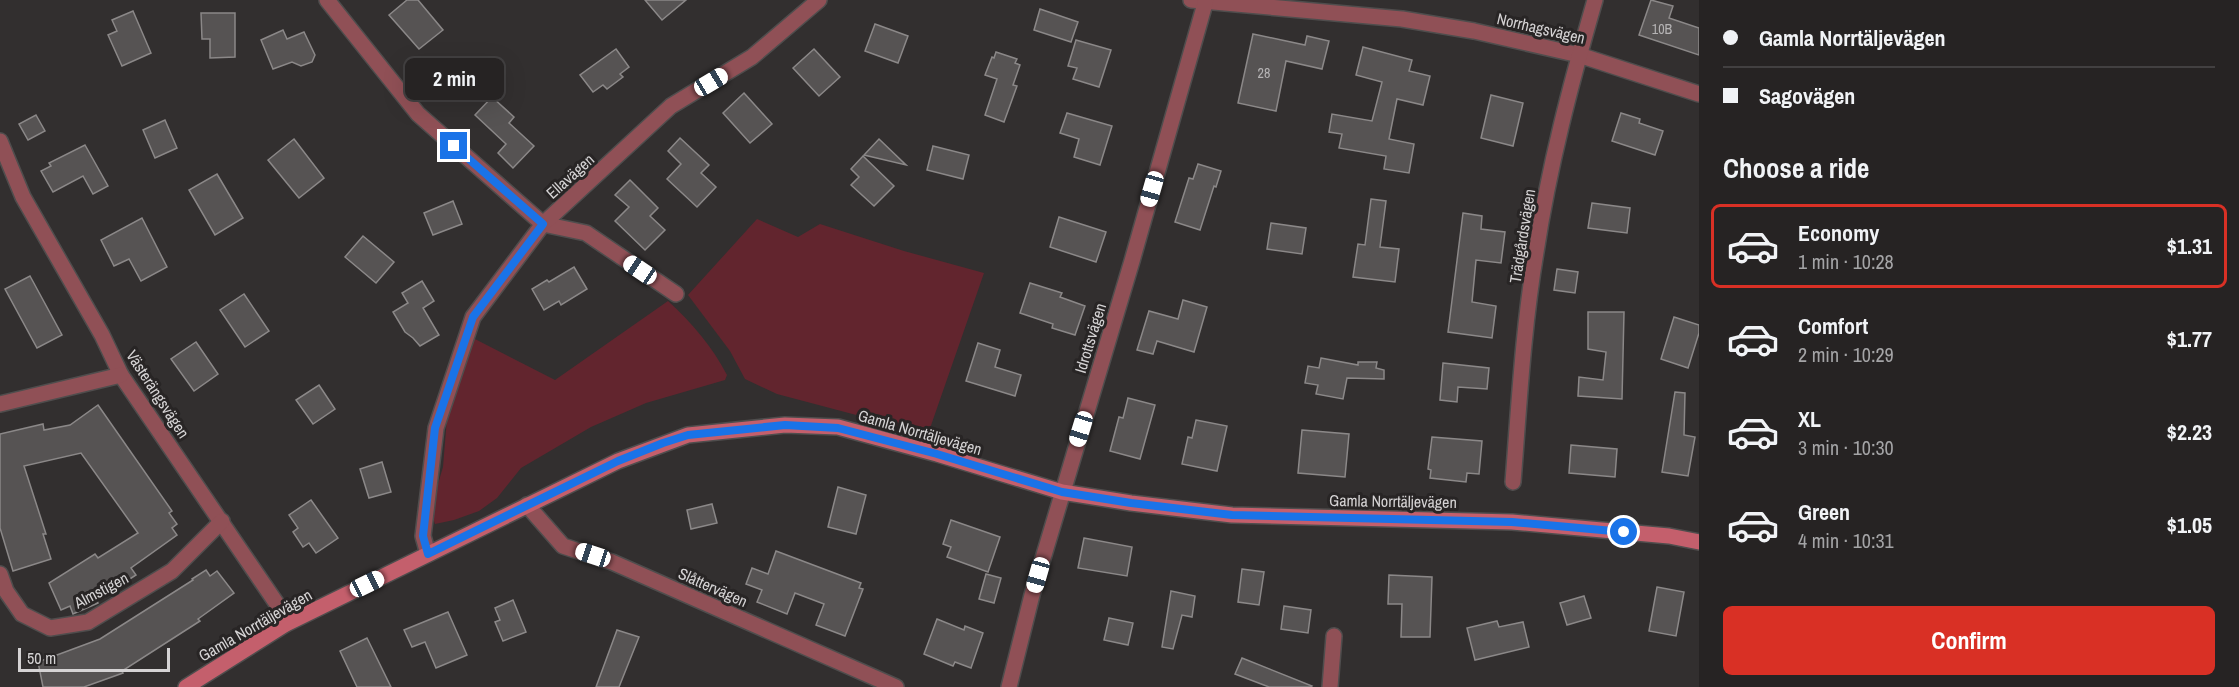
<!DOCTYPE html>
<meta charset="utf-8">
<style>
body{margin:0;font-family:"Archivo Narrow",sans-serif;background:#2e2b2b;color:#f1f3f6;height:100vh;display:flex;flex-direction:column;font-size:22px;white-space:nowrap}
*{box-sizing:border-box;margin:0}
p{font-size:20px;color:#a4a4a6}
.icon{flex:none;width:33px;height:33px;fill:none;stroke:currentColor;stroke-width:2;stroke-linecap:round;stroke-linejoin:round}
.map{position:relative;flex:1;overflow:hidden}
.drawer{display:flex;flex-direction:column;background:#262323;width:540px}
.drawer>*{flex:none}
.banner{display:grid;align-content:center;height:132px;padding:0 24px;background:#262323}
.scale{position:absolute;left:18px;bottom:15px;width:152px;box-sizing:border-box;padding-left:6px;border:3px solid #d5d3d4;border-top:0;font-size:16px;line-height:21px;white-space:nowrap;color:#d5d3d4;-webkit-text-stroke:4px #282525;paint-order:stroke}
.end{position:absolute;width:27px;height:27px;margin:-14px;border:8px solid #1a73e8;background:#fff;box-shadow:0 0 0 3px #fff}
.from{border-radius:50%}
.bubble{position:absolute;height:42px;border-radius:9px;background:#262323;box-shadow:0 6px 24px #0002,0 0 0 2px #424041;font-size:20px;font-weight:700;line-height:42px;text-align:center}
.car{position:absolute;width:18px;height:36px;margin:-18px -9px;border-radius:8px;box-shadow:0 0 4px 2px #0007;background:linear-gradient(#fff 24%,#345 0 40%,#fff 0 76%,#345 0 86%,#fff 0)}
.banner b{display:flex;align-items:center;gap:21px;height:57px;font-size:22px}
.banner b+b{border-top:2px solid #424041}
.banner i{width:15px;height:15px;background:#f1f3f6}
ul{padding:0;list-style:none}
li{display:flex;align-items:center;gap:18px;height:84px;margin:0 12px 9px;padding:0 12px;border:3px solid transparent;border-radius:9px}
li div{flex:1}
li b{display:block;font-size:22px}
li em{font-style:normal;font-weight:700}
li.current{border-color:#d93025}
li>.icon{width:54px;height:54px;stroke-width:1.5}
h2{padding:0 24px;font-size:27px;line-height:72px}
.action{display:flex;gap:12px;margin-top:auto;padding:12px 24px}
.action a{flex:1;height:69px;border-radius:9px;background:#d93025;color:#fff;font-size:24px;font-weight:700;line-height:69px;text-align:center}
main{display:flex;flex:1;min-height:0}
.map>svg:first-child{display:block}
</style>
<main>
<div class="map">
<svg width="1699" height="687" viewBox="0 0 1699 687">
<rect width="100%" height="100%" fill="#322f2f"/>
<!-- green -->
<g fill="#62252e">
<path d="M757,219L798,237L820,224L904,251L984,273L928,434L777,394L745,379L730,351L688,295Z"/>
<path d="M668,301C692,323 712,346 727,375L725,380L646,403L591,427L521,468L497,498L479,511L454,520L435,524L433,518L435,494L443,467L447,418L473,338L555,380Z"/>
</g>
<!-- building -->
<g fill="#565353" stroke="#8b8888" stroke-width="1.5">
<path d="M407,0H418L443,30L419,49L389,15Z"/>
<path d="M645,0H686L662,20Z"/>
<path d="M1651,0L1673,6L1669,18L1699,28V55L1639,35Z"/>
<path d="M1040,9L1078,22L1071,42L1034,30Z"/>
<path d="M133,11L151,53L122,66L108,35L117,31L112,20Z"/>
<path d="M201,13H235V57L210,58V39H202Z"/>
<path d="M875,24L908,36L898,63L865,51Z"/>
<path d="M283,30L287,39L304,32L315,55L312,62L301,66L292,62L273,69L261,40Z"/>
<path d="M1253,34L1305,45L1307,36L1329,41L1322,69L1286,61L1276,111L1238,103Z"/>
<path d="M1076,40L1111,50L1099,87L1073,79L1077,68L1068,66Z"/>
<path d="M1363,47L1412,60L1409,71L1430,76L1423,105L1397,99L1389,139L1414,144L1409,173L1384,169L1386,156L1339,148L1342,134L1329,132L1332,114L1372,121L1382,82L1356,75Z"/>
<path d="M616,49L629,67L620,74L623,77L607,89L603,85L593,92L580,75Z"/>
<path d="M814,49L840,77L819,96L793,68Z"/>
<path d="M996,52L1017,59L1015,63L1020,65L1013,85L1017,86L1004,122L985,115L997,79L985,75L992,57L994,58Z"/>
<path d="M744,93L772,124L750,143L723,113Z"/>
<path d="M1491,95L1523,103L1513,146L1481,138Z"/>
<path d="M492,97L514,117L509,123L534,146L513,168L498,153L506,144L475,115Z"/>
<path d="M1067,113L1112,126L1100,165L1074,157L1079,139L1060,133Z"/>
<path d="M1621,113L1640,119L1639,123L1663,131L1655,155L1612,141Z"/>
<path d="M36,115L45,131L28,140L19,124Z"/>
<path d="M165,120L177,148L155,158L143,130Z"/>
<path d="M680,138L709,165L701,173L716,187L697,207L667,179L681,164L668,151Z"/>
<path d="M294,139L324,178L299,198L268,160Z"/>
<path d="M879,139L906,165L864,155Z"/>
<path d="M85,145L108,186L93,194L83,176L53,192L41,171L51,166L49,163Z"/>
<path d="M933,146L969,155L963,179L927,170Z"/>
<path d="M863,156L894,186L874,206L851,185L859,177L851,169Z"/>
<path d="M1198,164L1221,171L1216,187L1214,186L1200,230L1175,222L1189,178L1193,179Z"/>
<path d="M217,174L243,218L215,235L189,190Z"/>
<path d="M630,180L658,208L650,216L665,230L645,250L615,221L629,207L615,195Z"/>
<path d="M1371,199L1386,201L1380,247L1399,249L1395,282L1353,277L1358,244L1365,245Z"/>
<path d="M453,201L462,224L433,235L424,213Z"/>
<path d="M1592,203L1630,208L1627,233L1588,228Z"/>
<path d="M1463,213L1482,216L1481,229L1505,232L1501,263L1476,260L1472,302L1496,306L1492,338L1448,332Z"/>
<path d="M1059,217L1106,232L1096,262L1050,247Z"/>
<path d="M142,218L167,267L141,281L129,259L114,266L101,240Z"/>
<path d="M1271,223L1306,228L1302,254L1267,249Z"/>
<path d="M363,236L394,262L376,283L345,257Z"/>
<path d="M574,267L587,289L561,305L559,301L544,310L532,289L547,280L549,282Z"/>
<path d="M1557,269L1578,272L1575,293L1554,290Z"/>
<path d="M30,276L62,335L37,348L5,289Z"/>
<path d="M422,281L434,301L423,308L439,335L420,346L413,338L405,332L393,312L408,303L402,293Z"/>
<path d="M1030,283L1062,293L1060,297L1085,306L1075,335L1052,328L1053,324L1020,313Z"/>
<path d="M244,294L269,331L245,347L220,310Z"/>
<path d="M1183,300L1207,307L1194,352L1157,341L1153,354L1137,350L1149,311L1178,319Z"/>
<path d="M1588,312H1624L1622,399L1578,396L1579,377L1603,380L1606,352L1588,349Z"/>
<path d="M1674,317L1699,325V333L1688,368L1661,359Z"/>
<path d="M196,342L218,374L194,391L171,359Z"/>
<path d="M978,343L1000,350L995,367L1021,375L1015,396L966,381Z"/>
<path d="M1321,358L1358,365V362H1377L1376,368L1384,370V379L1347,378L1343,399L1316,394L1318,385L1305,383L1308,366L1319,368Z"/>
<path d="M1443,363L1489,368L1487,389L1458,387L1457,402L1440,400Z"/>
<path d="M319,385L335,409L313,424L296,400Z"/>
<path d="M1675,392L1685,393L1684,435L1695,437L1688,476L1662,472Z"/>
<path d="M1128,398L1155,405L1140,459L1110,451L1119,417L1123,418Z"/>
<path d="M98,405L172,511L169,513L177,524L172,528L177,535L131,568L136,575L97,600L98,603L73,614L70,606L61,610L49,583L95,554L98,558L138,533L81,453L24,466L46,534H43L51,559L13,571L0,528V434L43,424L44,430L70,425Z"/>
<path d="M1196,420L1227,426L1217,471L1182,464L1188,437L1192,438Z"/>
<path d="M1302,430L1349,434L1345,477L1298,473Z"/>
<path d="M1432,437L1482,441L1479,474L1467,473L1466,482L1430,478L1431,470L1428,469Z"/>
<path d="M1571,445L1617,449L1615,477L1569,473Z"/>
<path d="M382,462L391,492L369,498L360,469Z"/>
<path d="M838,487L866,495L856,534L828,527Z"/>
<path d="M311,500L338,538L316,553L309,543L303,547L293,532L298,528L289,515Z"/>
<path d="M712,504L717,523L691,529L687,510Z"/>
<path d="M951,520L1000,537L988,572L947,557L951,547L943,544Z"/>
<path d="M1084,538L1132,547L1127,576L1078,568Z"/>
<path d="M776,551L861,583L859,588L863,589L845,636L816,625L824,604L795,593L787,614L757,602L762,590L746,584L752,568L768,574Z"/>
<path d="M1242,569L1264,572L1259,605L1238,602Z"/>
<path d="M206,570L210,576L217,571L234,593L198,619L200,621L122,671L123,673L84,687H43L38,662L100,639L193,580L192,579Z"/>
<path d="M986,574L1001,578L994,603L979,599Z"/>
<path d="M1389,575L1432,577L1430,637H1401L1402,604H1388Z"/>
<path d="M1657,587L1684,592L1676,636L1649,631Z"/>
<path d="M1171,591L1195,596L1192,617L1182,615L1173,649L1162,647Z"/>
<path d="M1584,596L1591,618L1567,625L1560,603Z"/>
<path d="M513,600L526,632L503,641L495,622L500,620L495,608Z"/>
<path d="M1284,606L1311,610L1308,633L1281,629Z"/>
<path d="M448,612L467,655L436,668L425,642L412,647L404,630Z"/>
<path d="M1109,618L1133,623L1128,645L1104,640Z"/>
<path d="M937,619L964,630L965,626L983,633L971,668L955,662L953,666L924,654Z"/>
<path d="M1497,621L1499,627L1523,622L1529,647L1475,660L1467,628Z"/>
<path d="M617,630L639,637L619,687H596Z"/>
<path d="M367,638L391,687H357L340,651Z"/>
<path d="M1242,658L1312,686L1311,687H1269L1235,674Z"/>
</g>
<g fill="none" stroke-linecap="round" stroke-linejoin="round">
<defs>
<g id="street">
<path d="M327,0L418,114L543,224L586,233L676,294"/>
<path d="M1191,0L1402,19L1474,31L1579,55L1699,94"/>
<path d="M0,141L23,197L102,335L121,375L279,607L286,624"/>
<path d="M0,404L121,375"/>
<path d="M1513,482C1519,406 1523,328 1536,252C1549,166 1571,83 1595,0"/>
<path d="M527,505L563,546L612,562L896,687"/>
<path d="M428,554L423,536L436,428L473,317L543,224L671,106L752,57L819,0"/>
<path d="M0,574L6,591L22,614L50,628L88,622L172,571L222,521"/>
<path d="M1009,687L1032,595L1132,261L1206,0"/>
<path d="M1330,687L1334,636"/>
</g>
<path id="secondary" d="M186,687L286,624L618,461L688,435L785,425L838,427L937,454L1062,492L1131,503L1232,515L1512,522L1669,536L1699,542"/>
</defs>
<!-- street casing -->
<use href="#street" stroke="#4f4d4d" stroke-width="18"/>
<!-- secondary casing -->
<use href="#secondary" stroke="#4f4d4d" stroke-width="18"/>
<!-- street -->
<use href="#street" stroke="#905056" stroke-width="15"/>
<!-- secondary -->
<use href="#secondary" stroke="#c45f6c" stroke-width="15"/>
</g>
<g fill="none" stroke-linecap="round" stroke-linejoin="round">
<!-- route -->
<path stroke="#1a73e8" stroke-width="8" d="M454,146L543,224L473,317L435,428L423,536L428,554L618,461L663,443L688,435L785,425L838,428L937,454L1062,492L1131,503L1232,515L1512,522L1624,532"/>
</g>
<g text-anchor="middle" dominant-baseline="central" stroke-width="6" stroke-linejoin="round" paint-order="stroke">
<!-- number labels -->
<g font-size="14" fill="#b5b3b4">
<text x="1662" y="29">10B</text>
<text x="1264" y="73">28</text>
</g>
<!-- street labels -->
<g font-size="16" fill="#d5d3d4" stroke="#282525">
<text transform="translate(1541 28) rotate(13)">Norrhagsvägen</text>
<text transform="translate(570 176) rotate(-42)">Ellavägen</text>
<text transform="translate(1522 236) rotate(-81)">Trädgårdsvägen</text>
<text transform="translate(1090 338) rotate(-73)">Idrottsvägen</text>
<text transform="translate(158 394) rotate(57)">Västerängsvägen</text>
<text transform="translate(920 432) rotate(16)">Gamla Norrtäljevägen</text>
<text transform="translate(1393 501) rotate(1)">Gamla Norrtäljevägen</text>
<text transform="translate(713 587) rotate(24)">Slåttervägen</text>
<text transform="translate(101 590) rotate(-28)">Almstigen</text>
<text transform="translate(255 625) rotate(-30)">Gamla Norrtäljevägen</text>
</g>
</g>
</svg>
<div class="scale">50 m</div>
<i class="end from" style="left:1624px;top:532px"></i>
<i class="end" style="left:454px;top:146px"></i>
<div class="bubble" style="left:405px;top:58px;width:99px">2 min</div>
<i class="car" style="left:711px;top:82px;rotate:59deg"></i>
<i class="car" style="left:1152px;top:189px;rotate:196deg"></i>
<i class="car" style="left:640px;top:270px;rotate:304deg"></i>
<i class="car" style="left:1081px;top:429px;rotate:197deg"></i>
<i class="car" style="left:593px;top:555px;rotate:288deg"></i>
<i class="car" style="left:1038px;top:575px;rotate:196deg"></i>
<i class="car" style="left:367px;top:584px;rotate:64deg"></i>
</div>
<section class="drawer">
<div class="banner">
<b><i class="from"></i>Gamla Norrtäljevägen</b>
<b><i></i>Sagovägen</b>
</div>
<h2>Choose a ride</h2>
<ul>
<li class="current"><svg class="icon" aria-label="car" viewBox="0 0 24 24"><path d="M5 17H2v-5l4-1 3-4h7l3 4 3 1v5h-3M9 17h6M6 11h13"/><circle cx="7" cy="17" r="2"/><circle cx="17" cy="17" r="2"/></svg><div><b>Economy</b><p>1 min · 10:28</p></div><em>$1.31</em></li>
<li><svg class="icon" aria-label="car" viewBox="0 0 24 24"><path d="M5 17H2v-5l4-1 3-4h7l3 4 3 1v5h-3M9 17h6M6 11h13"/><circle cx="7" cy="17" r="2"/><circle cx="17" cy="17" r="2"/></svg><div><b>Comfort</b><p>2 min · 10:29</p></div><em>$1.77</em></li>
<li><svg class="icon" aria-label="car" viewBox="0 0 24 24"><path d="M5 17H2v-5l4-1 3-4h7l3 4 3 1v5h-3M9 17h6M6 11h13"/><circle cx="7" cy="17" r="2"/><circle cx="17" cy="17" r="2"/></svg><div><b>XL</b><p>3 min · 10:30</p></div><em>$2.23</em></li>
<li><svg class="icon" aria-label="car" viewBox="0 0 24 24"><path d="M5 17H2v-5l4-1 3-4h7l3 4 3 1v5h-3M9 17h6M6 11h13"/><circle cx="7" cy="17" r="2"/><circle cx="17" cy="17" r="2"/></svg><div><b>Green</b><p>4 min · 10:31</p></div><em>$1.05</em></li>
</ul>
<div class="action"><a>Confirm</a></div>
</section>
</main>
